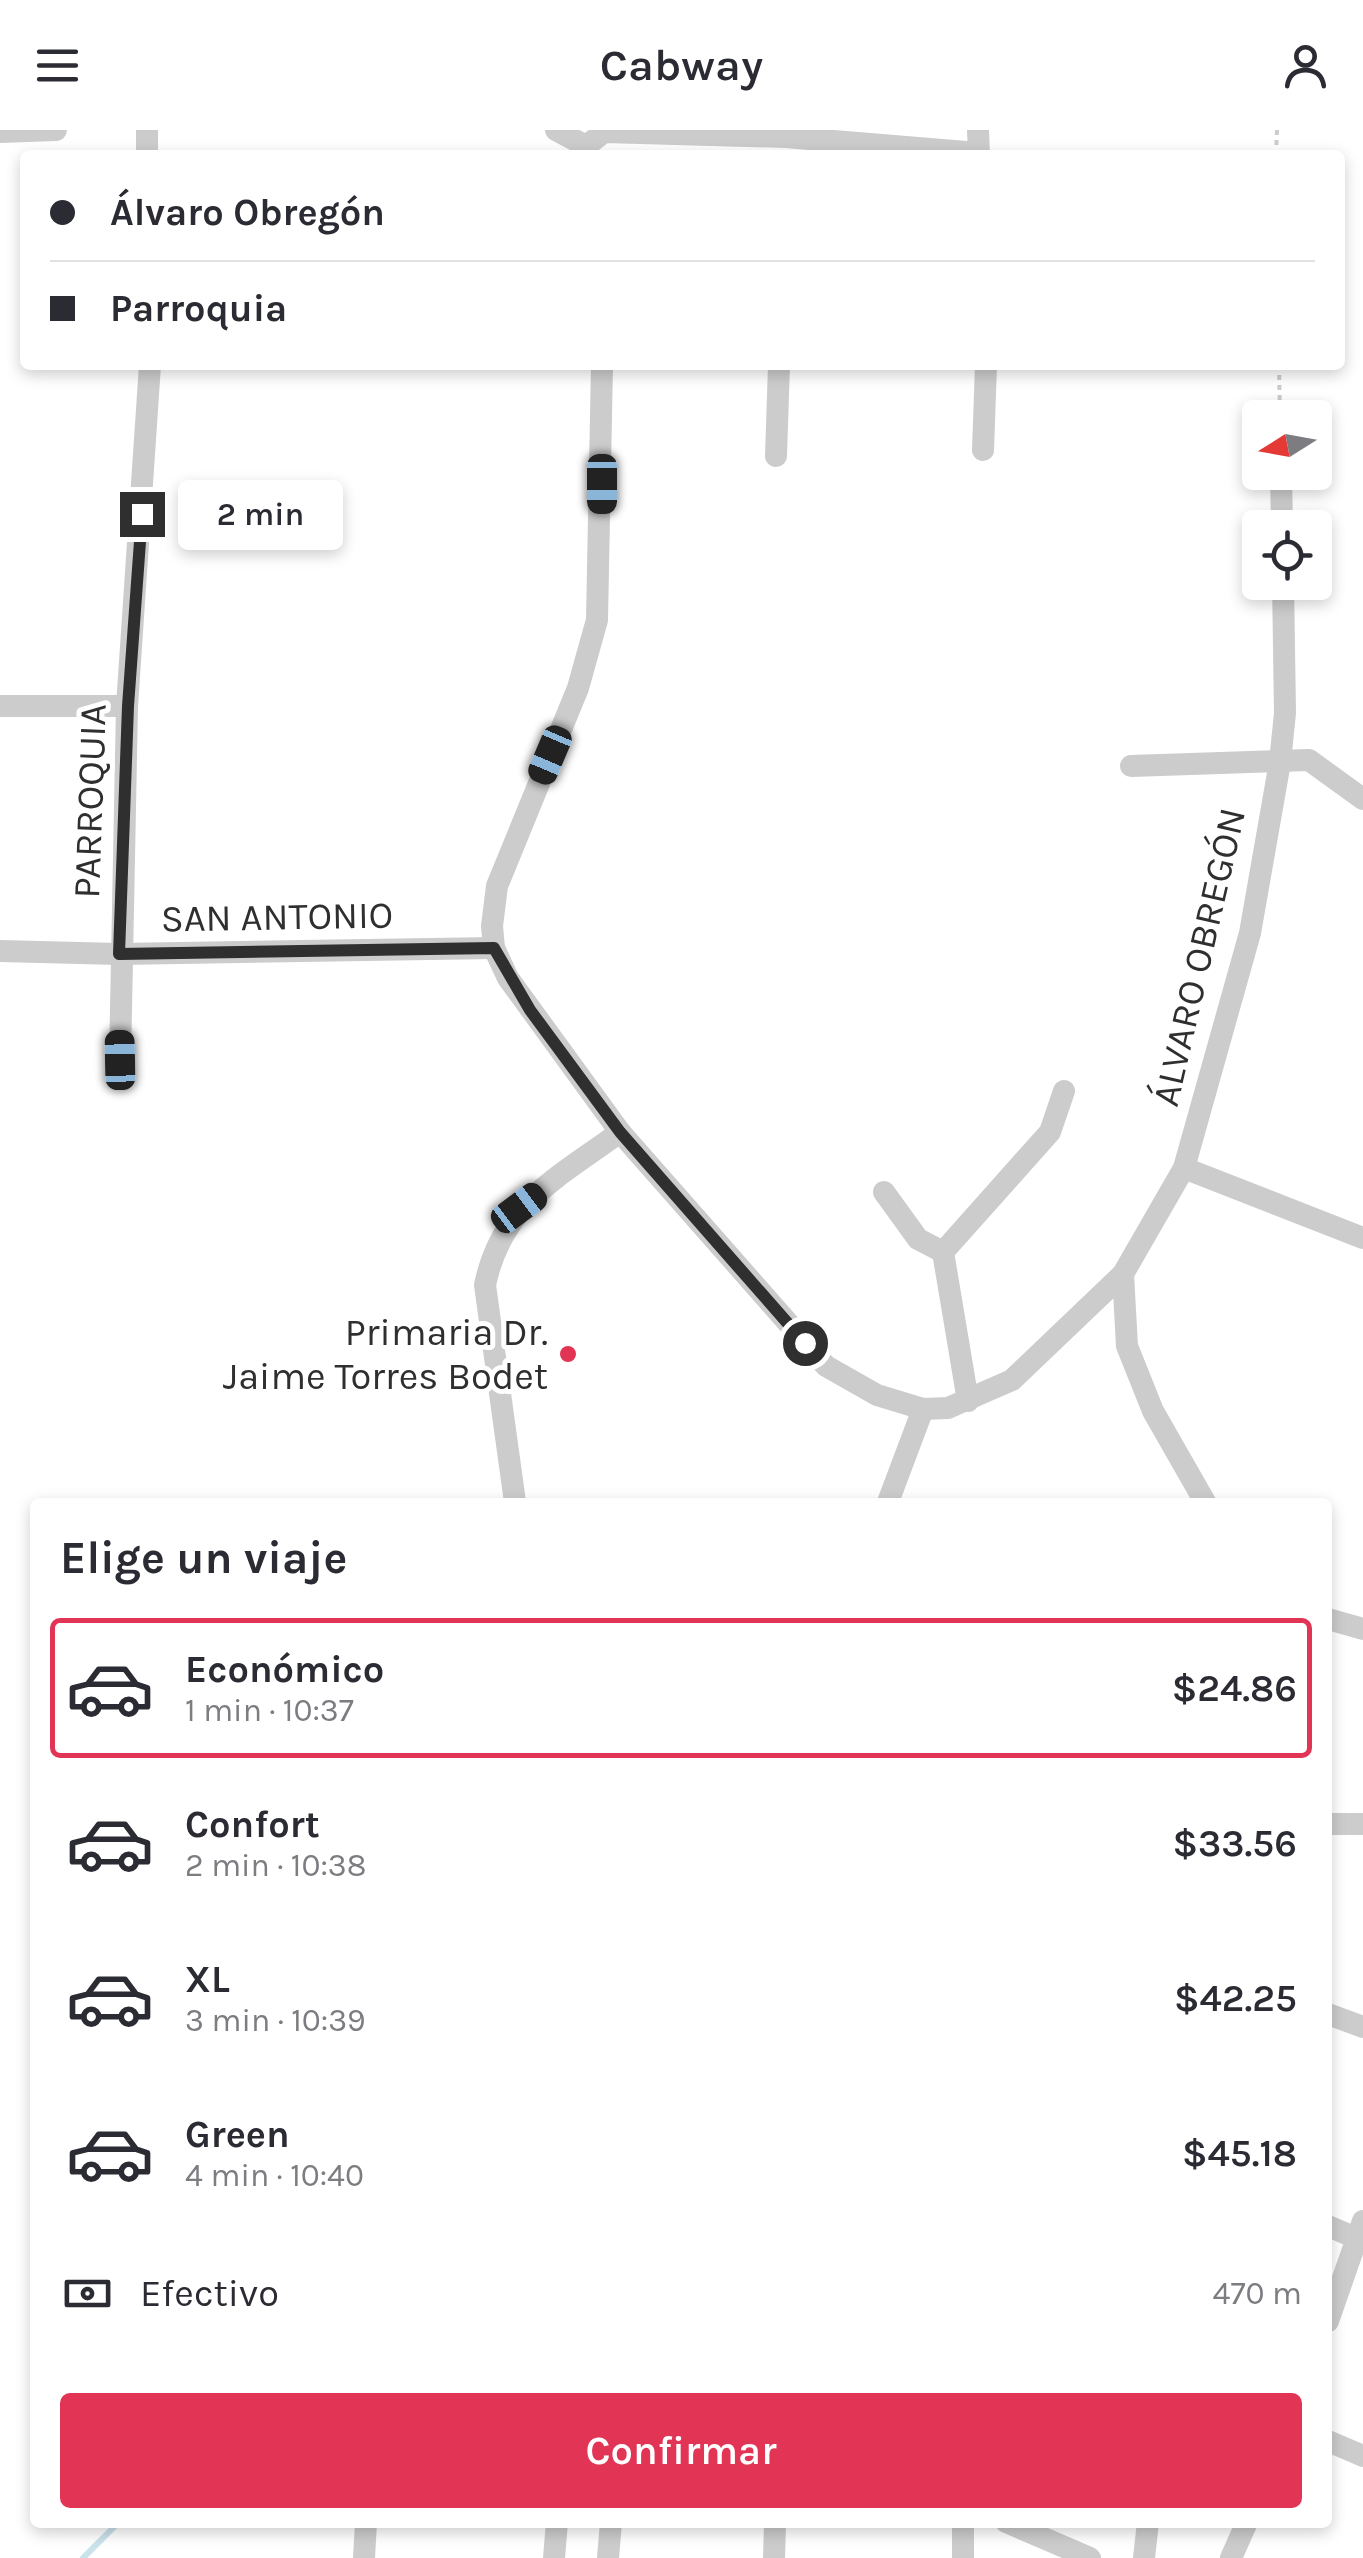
<!DOCTYPE html>
<html lang="es">
<meta charset="utf-8">
<style>
body{margin:0;font-family:Karla,sans-serif;background:#f7f7f7;color:#2b2b33;height:100vh;display:flex;flex-direction:column;font-size:38px;white-space:nowrap}
*{box-sizing:border-box;margin:0}
p{font-size:32px;color:#7c7c81}
.icon{flex:none;width:55px;height:55px;fill:none;stroke:currentColor;stroke-width:2;stroke-linecap:round;stroke-linejoin:round}
.map{position:relative;flex:1;overflow:hidden}
.sheet{position:absolute;left:30px;top:1368px;width:1302px;height:1030px;display:flex;flex-direction:column;background:#fff;border-radius:10px;box-shadow:0 5px 15px #0003}
.sheet>*{flex:none}
.banner{position:absolute;left:20px;top:20px;width:1325px;height:220px;border-radius:10px;box-shadow:0 5px 15px #0003;display:grid;align-content:center;height:220px;padding:0 30px;background:#fff}
.needle{width:65px;rotate:259deg}
.fabs{position:absolute;left:1242px;top:270px;display:grid;gap:20px}
.fabs a{display:grid;place-items:center;width:90px;height:90px;border-radius:10px;background:#fff;box-shadow:0 5px 15px #0003;font-size:50px}
.end{position:absolute;width:45px;height:45px;margin:-22px;border:12px solid #2f2f2f;background:#fff;box-shadow:0 0 0 5px #fff}
.from{border-radius:50%}
.bubble{position:absolute;height:70px;border-radius:10px;background:#fff;box-shadow:0 5px 15px #0003;font-size:32px;font-weight:600;line-height:70px;text-align:center}
.car{position:absolute;width:30px;height:60px;margin:-30px -15px;border-radius:12px;box-shadow:0 0 8px 2px #0007;background:linear-gradient(#222 24%,#8ab4d8 0 40%,#222 0 76%,#8ab4d8 0 86%,#222 0)}
.banner b{display:flex;align-items:center;gap:35px;height:95px;font-size:38px}
.banner b+b{border-top:2px solid #e1e1e2}
.banner i{width:25px;height:25px;background:#2b2b33}
ul{padding:0;list-style:none}
li{display:flex;align-items:center;gap:30px;height:140px;margin:0 20px 15px;padding:0 10px;border:5px solid transparent;border-radius:10px}
li div{flex:1}
li b{display:block;font-size:38px}
li em{font-style:normal;font-weight:600}
li.selected{border-color:#e23454}
li>.icon{width:90px;height:90px;stroke-width:1.5}
h2{padding:0 30px;font-size:45px;line-height:120px}
.pay{display:flex;align-items:center;gap:25px;height:110px;padding:0 30px;font-size:38px}
.pay p{margin-inline-start:auto}
.button{display:flex;gap:20px;margin-top:auto;padding:20px 30px}
.button a{flex:1;height:115px;border-radius:10px;background:#e23454;color:#fff;font-size:40px;font-weight:600;line-height:115px;text-align:center}
header{display:flex;justify-content:space-between;align-items:center;height:130px;padding:0 30px;background:#fff;font-size:45px;font-weight:600}
.map>svg:first-child{display:block}
</style>
<header><svg class="icon" aria-label="menu" viewBox="0 0 24 24"><path d="M4 6h16M4 12h16M4 18h16"/></svg>Cabway<svg class="icon" aria-label="person" viewBox="0 0 24 24"><circle cx="12" cy="8" r="4"/><path d="M4 21q1-7 8-7t8 7"/></svg></header>
<div class="map">
<svg width="1363" height="2428" viewBox="0 0 1363 2428">
<rect width="100%" height="100%" fill="#fff"/>
<g fill="none" stroke-linecap="round" stroke-linejoin="round">
<!-- stream -->
<path stroke="#c9e2eb" stroke-width="6" d="M83,2428L119,2392"/>
<!-- path -->
<g stroke="#ccc" stroke-width="4" stroke-dasharray="5 5" stroke-linecap="butt">
<path d="M1276,25L1277,0"/>
<path d="M1279,235L1280,288"/>
</g>
<!-- minor -->
<g stroke="#ccc" stroke-width="22">
<path d="M147,0V25"/>
<path d="M556,0L586,16"/>
<path d="M978,0L979,25"/>
<path d="M0,2L56,0"/>
<path d="M586,16L604,2L786,7L978,23"/>
<path d="M602,235L597,490L578,558L497,756L492,796L494,818L508,848L620,1002L826,1236L877,1265L923,1279L948,1278L1012,1250L1123,1144L1184,1038L1250,803L1280,632L1285,583L1283,452"/>
<path d="M983,320L986,235"/>
<path d="M776,326L779,235"/>
<path d="M1281,342L1282,398"/>
<path d="M0,576H127"/>
<path d="M1131,636L1309,630L1363,669"/>
<path d="M0,821L119,824L494,818"/>
<path d="M120,930L127,576L150,235"/>
<path d="M1184,1038L1363,1108"/>
<path d="M884,1062L918,1109L943,1122"/>
<path d="M943,1122L1050,1002L1064,961"/>
<path d="M943,1122L968,1271"/>
<path d="M1123,1144L1127,1216L1153,1281L1205,1372"/>
<path d="M515,1372L485,1155C502,1073 558,1048 620,1002"/>
<path d="M888,1372L923,1279"/>
<path d="M1328,1489L1363,1499"/>
<path d="M1328,1694H1363"/>
<path d="M1328,1884L1363,1897"/>
<path d="M1328,2096L1363,2111"/>
<path d="M1328,2191L1363,2091"/>
<path d="M1328,2311L1363,2326"/>
<path d="M963,2392V2428"/>
<path d="M1006,2392L1090,2428"/>
<path d="M364,2428L366,2392"/>
<path d="M554,2428L557,2392"/>
<path d="M608,2428L611,2392"/>
<path d="M774,2428L775,2392"/>
<path d="M1144,2428L1148,2392"/>
<path d="M1231,2428L1247,2392"/>
</g>
</g>
<g fill="none" stroke-linecap="round" stroke-linejoin="round">
<!-- route -->
<path stroke="#2f2f2f" stroke-width="12" d="M142,384L128,576L119,824L494,818L530,880L620,1002L805,1213"/>
</g>
<!-- markers -->
<circle fill="#e23454" stroke="#fff" stroke-width="4" cx="568" cy="1224" r="10"/>
<g text-anchor="middle" dominant-baseline="central" stroke-width="10" stroke-linejoin="round" paint-order="stroke">
<!-- street labels -->
<g font-size="38" fill="#2f2f2f" stroke="#fff">
<text transform="translate(90 671) rotate(-88)">PARROQUIA</text>
<text transform="translate(277 787) rotate(-1)">SAN ANTONIO</text>
<text transform="translate(1199 827) rotate(-77)">ÁLVARO OBREGÓN</text>
</g>
<!-- poi labels -->
<g font-size="38" fill="#2f2f2f" stroke="#fff" text-anchor="end">
<text x="548" y="1202">Primaria Dr.<tspan x="548" dy="44">Jaime Torres Bodet</tspan></text>
</g>
</g>
</svg>
<div class="fabs">
<a><svg class="needle" viewBox="-14 -14 28 28"><path d="M0-13l5 13h-10z" fill="#e53935"/><path d="M0 13l5-13h-10z" fill="#7c7c81"/></svg></a>
<a><svg class="icon" aria-label="locate" viewBox="0 0 24 24"><circle cx="12" cy="12" r="6"/><path d="M12 2v4M12 18v4M2 12h4M18 12h4"/></svg></a>
</div>
<i class="end from" style="left:805px;top:1213px"></i>
<i class="end" style="left:142px;top:384px"></i>
<div class="bubble" style="left:178px;top:350px;width:165px">2 min</div>
<i class="car" style="left:602px;top:354px;rotate:180deg"></i>
<i class="car" style="left:550px;top:625px;rotate:203deg"></i>
<i class="car" style="left:120px;top:930px;rotate:359deg"></i>
<i class="car" style="left:519px;top:1078px;rotate:53deg"></i>
<div class="banner">
<b><i class="from"></i>Álvaro Obregón</b>
<b><i></i>Parroquia</b>
</div>
<section class="sheet">
<h2>Elige un viaje</h2>
<ul>
<li class="selected"><svg class="icon" aria-label="car" viewBox="0 0 24 24"><path d="M5 17H2v-5l4-1 3-4h7l3 4 3 1v5h-3M9 17h6M6 11h13"/><circle cx="7" cy="17" r="2"/><circle cx="17" cy="17" r="2"/></svg><div><b>Económico</b><p>1 min · 10:37</p></div><em>$24.86</em></li>
<li><svg class="icon" aria-label="car" viewBox="0 0 24 24"><path d="M5 17H2v-5l4-1 3-4h7l3 4 3 1v5h-3M9 17h6M6 11h13"/><circle cx="7" cy="17" r="2"/><circle cx="17" cy="17" r="2"/></svg><div><b>Confort</b><p>2 min · 10:38</p></div><em>$33.56</em></li>
<li><svg class="icon" aria-label="car" viewBox="0 0 24 24"><path d="M5 17H2v-5l4-1 3-4h7l3 4 3 1v5h-3M9 17h6M6 11h13"/><circle cx="7" cy="17" r="2"/><circle cx="17" cy="17" r="2"/></svg><div><b>XL</b><p>3 min · 10:39</p></div><em>$42.25</em></li>
<li><svg class="icon" aria-label="car" viewBox="0 0 24 24"><path d="M5 17H2v-5l4-1 3-4h7l3 4 3 1v5h-3M9 17h6M6 11h13"/><circle cx="7" cy="17" r="2"/><circle cx="17" cy="17" r="2"/></svg><div><b>Green</b><p>4 min · 10:40</p></div><em>$45.18</em></li>
</ul>
<div class="pay"><svg class="icon" aria-label="cash" viewBox="0 0 24 24"><path d="M3 7h18v10H3z"/><circle cx="12" cy="12" r="2"/></svg>Efectivo<p>470 m</p></div>
<div class="button"><a>Confirmar</a></div>
</section>
</div>
